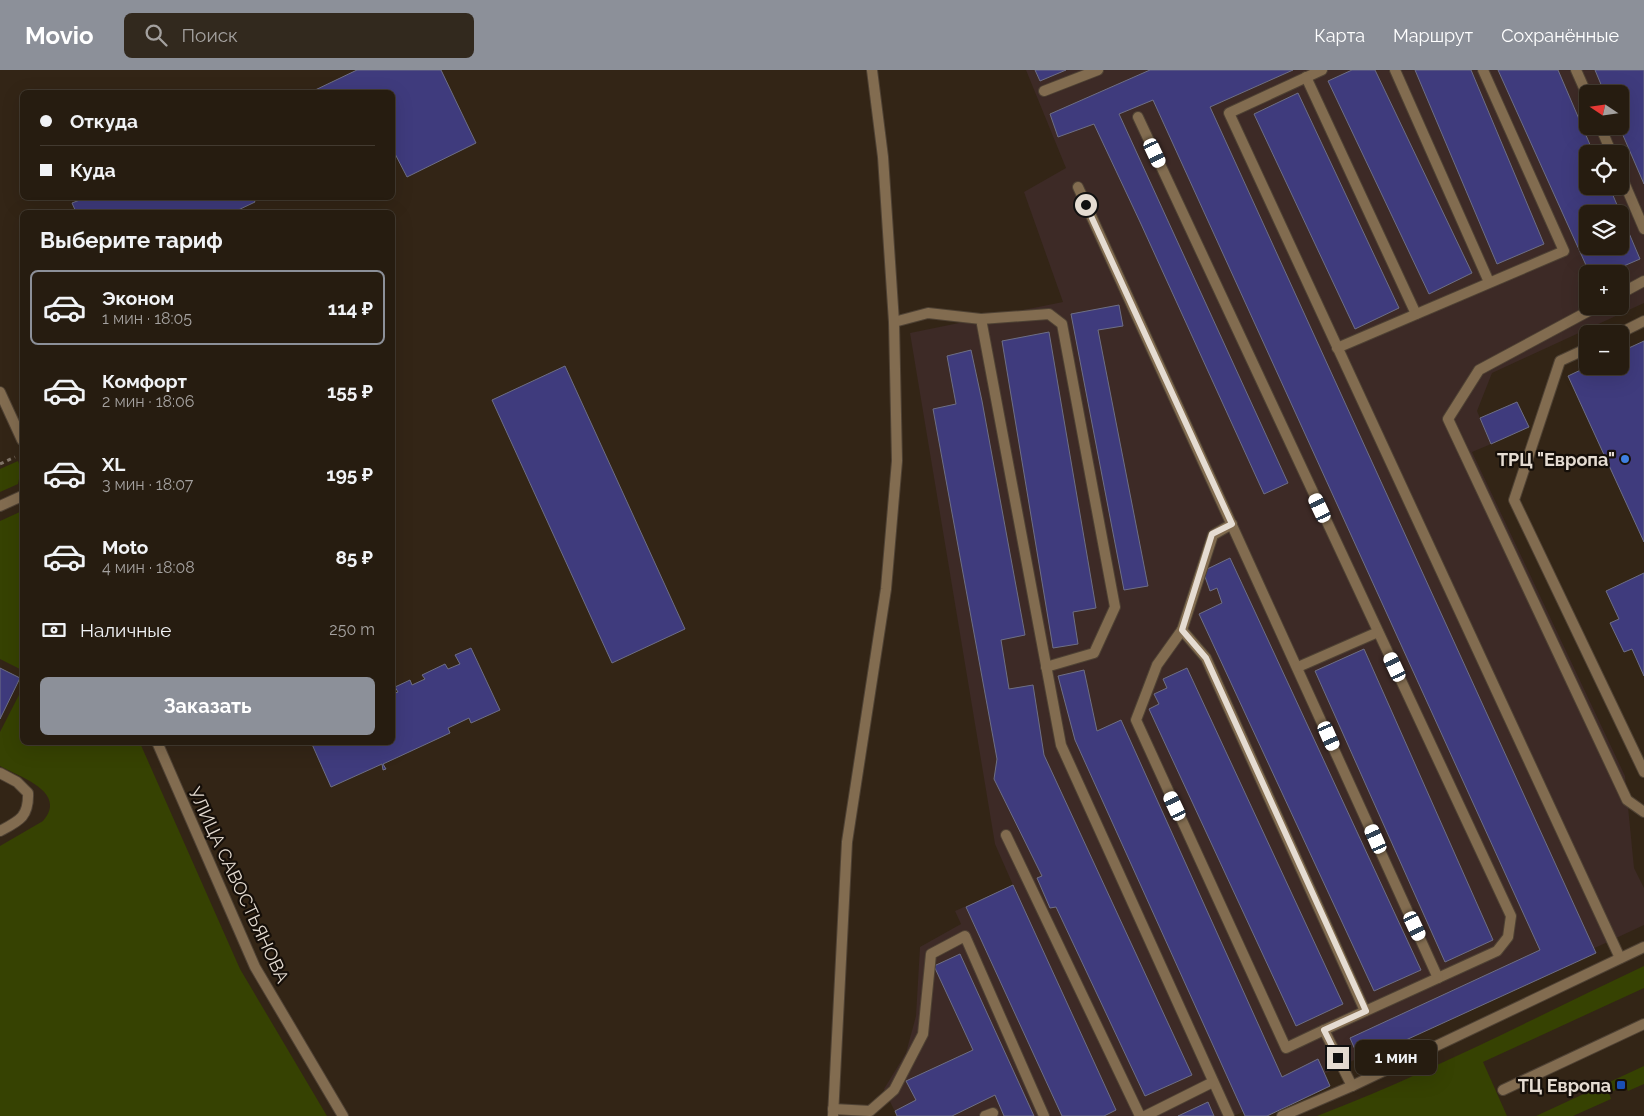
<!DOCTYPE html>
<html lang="ru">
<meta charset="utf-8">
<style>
body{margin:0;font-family:Raleway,sans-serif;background:#32291e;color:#f1f3f6;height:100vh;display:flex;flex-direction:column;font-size:19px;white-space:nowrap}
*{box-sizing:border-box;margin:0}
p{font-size:16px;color:#a4a19f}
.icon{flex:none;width:28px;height:28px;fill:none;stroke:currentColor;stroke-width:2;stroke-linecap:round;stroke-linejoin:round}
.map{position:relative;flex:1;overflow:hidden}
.sheet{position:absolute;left:20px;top:140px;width:375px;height:535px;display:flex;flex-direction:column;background:#261c10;border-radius:8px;box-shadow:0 5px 20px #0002,0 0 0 1px #423a30}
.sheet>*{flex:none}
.banner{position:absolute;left:20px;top:20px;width:375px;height:110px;border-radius:8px;box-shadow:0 5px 20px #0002,0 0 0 1px #423a30;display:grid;align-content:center;height:110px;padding:0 20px;background:#261c10}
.needle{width:32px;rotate:283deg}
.fabs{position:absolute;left:1579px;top:15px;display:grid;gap:10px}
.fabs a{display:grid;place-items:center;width:50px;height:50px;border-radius:8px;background:#261c10;box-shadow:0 5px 20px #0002,0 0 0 1px #423a30;font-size:25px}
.end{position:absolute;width:22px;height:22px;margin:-11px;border:6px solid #e5dcd2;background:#111;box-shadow:0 0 0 2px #111}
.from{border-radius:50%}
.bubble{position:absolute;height:35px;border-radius:8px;background:#261c10;box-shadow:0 5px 20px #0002,0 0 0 1px #423a30;font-size:16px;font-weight:700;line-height:35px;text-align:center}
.car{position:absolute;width:15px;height:30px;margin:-15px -8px;border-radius:6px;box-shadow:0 0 4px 1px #0007;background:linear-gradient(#fff 24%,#345 0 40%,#fff 0 76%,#345 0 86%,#fff 0)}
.banner b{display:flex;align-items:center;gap:18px;height:48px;font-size:19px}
.banner b+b{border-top:1px solid #423a30}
.banner i{width:12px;height:12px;background:#f1f3f6}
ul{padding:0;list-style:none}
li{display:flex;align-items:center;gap:15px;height:75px;margin:0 10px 8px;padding:0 10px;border:2px solid transparent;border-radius:8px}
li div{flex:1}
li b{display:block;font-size:19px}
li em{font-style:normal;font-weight:700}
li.selected{border-color:#8c9099}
li>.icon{width:45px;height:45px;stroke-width:1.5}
h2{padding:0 20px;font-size:22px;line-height:60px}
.pay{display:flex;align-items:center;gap:12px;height:55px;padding:0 20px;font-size:19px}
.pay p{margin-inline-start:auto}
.primary-button{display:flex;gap:10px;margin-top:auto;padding:10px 20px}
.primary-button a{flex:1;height:58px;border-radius:8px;background:#8c9099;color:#fff;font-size:20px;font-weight:700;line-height:58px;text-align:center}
header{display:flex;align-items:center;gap:30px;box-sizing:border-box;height:70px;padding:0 25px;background:#8c9099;color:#fff}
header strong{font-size:24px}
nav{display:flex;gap:28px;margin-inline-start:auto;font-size:18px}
.search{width:350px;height:45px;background:#32291e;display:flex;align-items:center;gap:12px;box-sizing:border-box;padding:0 18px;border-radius:8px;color:#a4a19f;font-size:19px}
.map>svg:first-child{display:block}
</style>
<header>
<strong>Movio</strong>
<div class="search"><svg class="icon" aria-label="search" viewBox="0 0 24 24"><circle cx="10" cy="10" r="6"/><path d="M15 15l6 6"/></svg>Поиск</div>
<nav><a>Карта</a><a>Маршрут</a><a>Сохранённые</a></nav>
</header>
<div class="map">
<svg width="1644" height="1046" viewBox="0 0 1644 1046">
<rect width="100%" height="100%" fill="#332516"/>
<!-- industrial -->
<path fill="#3d2a26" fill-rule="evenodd" d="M1026,0H1644V233L1492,303L1477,341L1491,374L1472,382L1625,706L1634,798L1644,818V855L1234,1046H897L884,1019L906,983L916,946L920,877L961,854L955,841L1013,815L995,774L910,263L1063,232L1024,122L1066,98ZM1588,24H1620V56H1588ZM1588,84H1620V116H1588ZM1588,144H1620V176H1588ZM1588,204H1620V236H1588Z"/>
<!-- green -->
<g fill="#364202">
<path d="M18,391L21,399L18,414L0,422V399Z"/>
<path d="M22,441V600L0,589V451Z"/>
<path d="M22,619V672L140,673L240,899L327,1046H0V776L43,751C68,722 20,707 0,696V662Z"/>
<path d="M1644,896V918L1483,992L1507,1046H1317C1429,1003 1536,947 1644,896Z"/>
<path d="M1644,996V1014L1628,1021L1626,1015L1609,1023L1611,1029L1573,1046H1536Z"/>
</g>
<!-- building -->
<g fill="#3f3b7d" stroke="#6e6f85" fill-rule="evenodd">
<path d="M357,0H441L476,73L407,107L392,78V22H311Z"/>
<path d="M1035,0H1066L1040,11Z"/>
<path d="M1150,0H1293L1210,37L1596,883L1360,991L1350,968L1540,880L1153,30L1119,44L1288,413L1264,424L1141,154L1094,54L1058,67L1050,44Z"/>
<path d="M1352,0H1375L1472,203L1429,224L1328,11Z"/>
<path d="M1415,0H1471L1544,174L1497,194Z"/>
<path d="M1498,0H1558L1594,84H1588V116H1609L1640,189L1605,204H1590ZM1588,144H1620V176H1588Z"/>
<path d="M1595,0H1644V114L1619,56L1620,24H1605Z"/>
<path d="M1298,23L1399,238L1355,259L1254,44Z"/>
<path d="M85,128H253L255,132L234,142H76L72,133Z"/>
<path d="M1119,235L1123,256L1098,260L1148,516L1124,520L1071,244Z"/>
<path d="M1049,262L1096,538L1073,542L1078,574L1053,578L1002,271Z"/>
<path d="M1644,271V472L1568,306L1589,296H1620V282Z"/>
<path d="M971,280L982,331L1025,565L1001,570L1009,619L1033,615L1044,685L1192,1005L1145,1026L1056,837L1050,838L1037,808L1042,806L994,709L997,689L933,339L956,334L947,286Z"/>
<path d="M565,296L685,559L612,593L492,330Z"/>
<path d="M1517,332L1529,357L1491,374L1480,348Z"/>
<path d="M1230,488L1421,900L1374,921L1199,544L1222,533L1217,518L1210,521L1203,501Z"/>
<path d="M1644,503V606L1632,579L1624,582L1610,553L1619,549L1606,521Z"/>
<path d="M471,578L500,640L471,653L469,648L448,658L450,663L383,694L386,699L383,700L382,694L331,717L311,672H392V624L398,622L395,617L410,610L412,615L425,609L422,605L445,594L448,599L460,594L455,585Z"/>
<path d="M1364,579L1493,870L1445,892L1315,601Z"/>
<path d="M0,598L20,608L0,649Z"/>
<path d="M1187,598L1343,934L1296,956L1149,639L1159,634L1154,624L1167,618L1163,609Z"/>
<path d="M1084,600L1097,661L1121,650L1282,1007L1318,989L1330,1016L1267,1046H1245L1075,670L1058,606Z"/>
<path d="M1013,815L1116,1040L1104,1046H1062L966,837Z"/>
<path d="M960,884L1034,1046H1004L995,1025L952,1046H897L895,1041L916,1030L906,1011L973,980L934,896Z"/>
<path d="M1208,1032L1214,1046H1178Z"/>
</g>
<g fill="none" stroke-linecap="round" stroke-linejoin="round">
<defs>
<g id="service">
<path d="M1322,0L1229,43L1620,888"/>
<path d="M1395,0L1489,212"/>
<path d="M1576,0L1588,27"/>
<path d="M1306,7L1416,244"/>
<path d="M1044,21L1098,0"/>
<path d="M1138,47L1511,846L1508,867L1497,881L1324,960L1352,1016"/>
<path d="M1600,56L1612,84"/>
<path d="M1620,103L1644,159"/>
<path d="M1078,117L1438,908"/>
<path d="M1620,224L1644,211"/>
<path d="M1598,236L1479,300L1448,349L1627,730L1644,742"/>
<path d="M981,249L1049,244L1062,254L1115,537L1094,583L1046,597"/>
<path d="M894,252L928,243L981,249L1061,675L1229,1046"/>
<path d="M1618,264L1644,251"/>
<path d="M1337,278L1564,181L1483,0"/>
<path d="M1588,278L1560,291L1514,430L1644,702"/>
<path d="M0,436L22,426"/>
<path d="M1182,560L1213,465L1232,454"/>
<path d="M1298,597L1378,562"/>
<path d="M0,703L17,712L28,723C29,747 19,751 0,761"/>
<path d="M1006,765L1140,1046"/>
<path d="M1324,960L1286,978L1136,650L1157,595L1182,560L1206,588L1365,941"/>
<path d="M1503,1020L1644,954"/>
<path d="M833,1039L870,1041L894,1020L923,964L931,884L965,866L1044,1046"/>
<path d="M833,1046L847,772L886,519L897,391L894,252L883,87L872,0"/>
<path d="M985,1046L993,1043"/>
<path d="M1145,1046L1213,1012"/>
<path d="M1282,1046L1352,1016L1644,877"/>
</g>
<g id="minor">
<path d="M0,322L22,370"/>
<path d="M157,672L255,897L343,1046"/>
</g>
</defs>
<!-- service casing -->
<use href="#service" stroke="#4f4234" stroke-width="12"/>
<!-- minor casing -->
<use href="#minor" stroke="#4f4234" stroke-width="12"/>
<!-- path -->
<path stroke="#7f7366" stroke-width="3" stroke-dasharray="4 4" stroke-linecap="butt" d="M0,394L15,387"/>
<!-- service -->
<use href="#service" stroke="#826c50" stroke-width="10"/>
<!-- minor -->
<use href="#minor" stroke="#826c50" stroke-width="10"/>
</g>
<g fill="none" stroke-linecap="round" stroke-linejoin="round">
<!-- route -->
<path stroke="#e5dcd2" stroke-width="6" d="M1086,135L1232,454L1212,464L1182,560L1206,588L1366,941L1324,960L1338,988"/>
</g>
<!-- markers -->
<circle fill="#3f7fe0" stroke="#160f09" stroke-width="2" cx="1625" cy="389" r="5"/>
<rect fill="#1a4fb4" stroke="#160f09" stroke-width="2" x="1616" y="1010" width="10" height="10" rx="2.5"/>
<g text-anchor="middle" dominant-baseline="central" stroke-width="4.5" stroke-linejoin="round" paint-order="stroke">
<!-- poi labels -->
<g font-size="18" font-weight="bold" fill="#e5dcd2" stroke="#160f09" text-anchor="end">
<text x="1615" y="389">ТРЦ "Европа"</text>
<text x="1611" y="1015">ТЦ Европа</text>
</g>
<!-- street labels -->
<g font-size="18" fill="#e5dcd2" stroke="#160f09">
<text transform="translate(239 815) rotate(65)">УЛИЦА САВОСТЬЯНОВА</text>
</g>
</g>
</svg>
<div class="fabs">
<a><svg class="needle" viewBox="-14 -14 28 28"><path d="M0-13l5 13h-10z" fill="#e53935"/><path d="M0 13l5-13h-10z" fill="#a4a19f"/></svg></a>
<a><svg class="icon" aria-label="locate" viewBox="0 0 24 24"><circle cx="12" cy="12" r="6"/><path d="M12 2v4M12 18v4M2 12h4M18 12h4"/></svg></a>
<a><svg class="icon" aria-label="layers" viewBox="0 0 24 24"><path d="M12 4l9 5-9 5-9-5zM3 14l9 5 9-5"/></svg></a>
<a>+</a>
<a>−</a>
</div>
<i class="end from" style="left:1086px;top:135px"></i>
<i class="end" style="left:1338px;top:988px"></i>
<div class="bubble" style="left:1355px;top:970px;width:82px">1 мин</div>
<i class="car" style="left:1155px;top:83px;rotate:155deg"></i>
<i class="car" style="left:1320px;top:438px;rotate:335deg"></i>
<i class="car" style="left:1395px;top:597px;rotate:335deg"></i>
<i class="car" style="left:1329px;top:666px;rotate:156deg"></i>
<i class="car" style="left:1175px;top:736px;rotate:335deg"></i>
<i class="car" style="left:1376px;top:769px;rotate:336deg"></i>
<i class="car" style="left:1415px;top:856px;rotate:155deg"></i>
<div class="banner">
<b><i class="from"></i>Откуда</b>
<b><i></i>Куда</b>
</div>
<section class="sheet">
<h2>Выберите тариф</h2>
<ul>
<li class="selected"><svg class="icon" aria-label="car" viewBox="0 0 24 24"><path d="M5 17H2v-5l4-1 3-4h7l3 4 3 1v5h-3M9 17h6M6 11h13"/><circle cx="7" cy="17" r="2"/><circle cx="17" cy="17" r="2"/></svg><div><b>Эконом</b><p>1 мин · 18:05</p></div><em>114 ₽</em></li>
<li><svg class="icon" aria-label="car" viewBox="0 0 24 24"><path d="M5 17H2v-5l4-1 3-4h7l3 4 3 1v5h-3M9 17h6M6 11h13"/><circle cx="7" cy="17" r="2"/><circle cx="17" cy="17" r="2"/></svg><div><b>Комфорт</b><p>2 мин · 18:06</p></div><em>155 ₽</em></li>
<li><svg class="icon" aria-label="car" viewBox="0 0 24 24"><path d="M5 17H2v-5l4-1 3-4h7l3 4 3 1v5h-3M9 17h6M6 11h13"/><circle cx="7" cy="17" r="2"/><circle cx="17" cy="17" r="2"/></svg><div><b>XL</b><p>3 мин · 18:07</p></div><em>195 ₽</em></li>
<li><svg class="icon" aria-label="car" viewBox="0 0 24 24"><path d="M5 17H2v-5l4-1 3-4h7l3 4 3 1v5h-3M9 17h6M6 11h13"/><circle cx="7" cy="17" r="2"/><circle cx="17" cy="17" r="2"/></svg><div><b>Moto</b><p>4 мин · 18:08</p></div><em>85 ₽</em></li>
</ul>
<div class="pay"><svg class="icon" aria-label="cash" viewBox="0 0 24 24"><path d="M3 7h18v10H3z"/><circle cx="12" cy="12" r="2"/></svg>Наличные<p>250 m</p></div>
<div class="primary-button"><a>Заказать</a></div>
</section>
</div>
